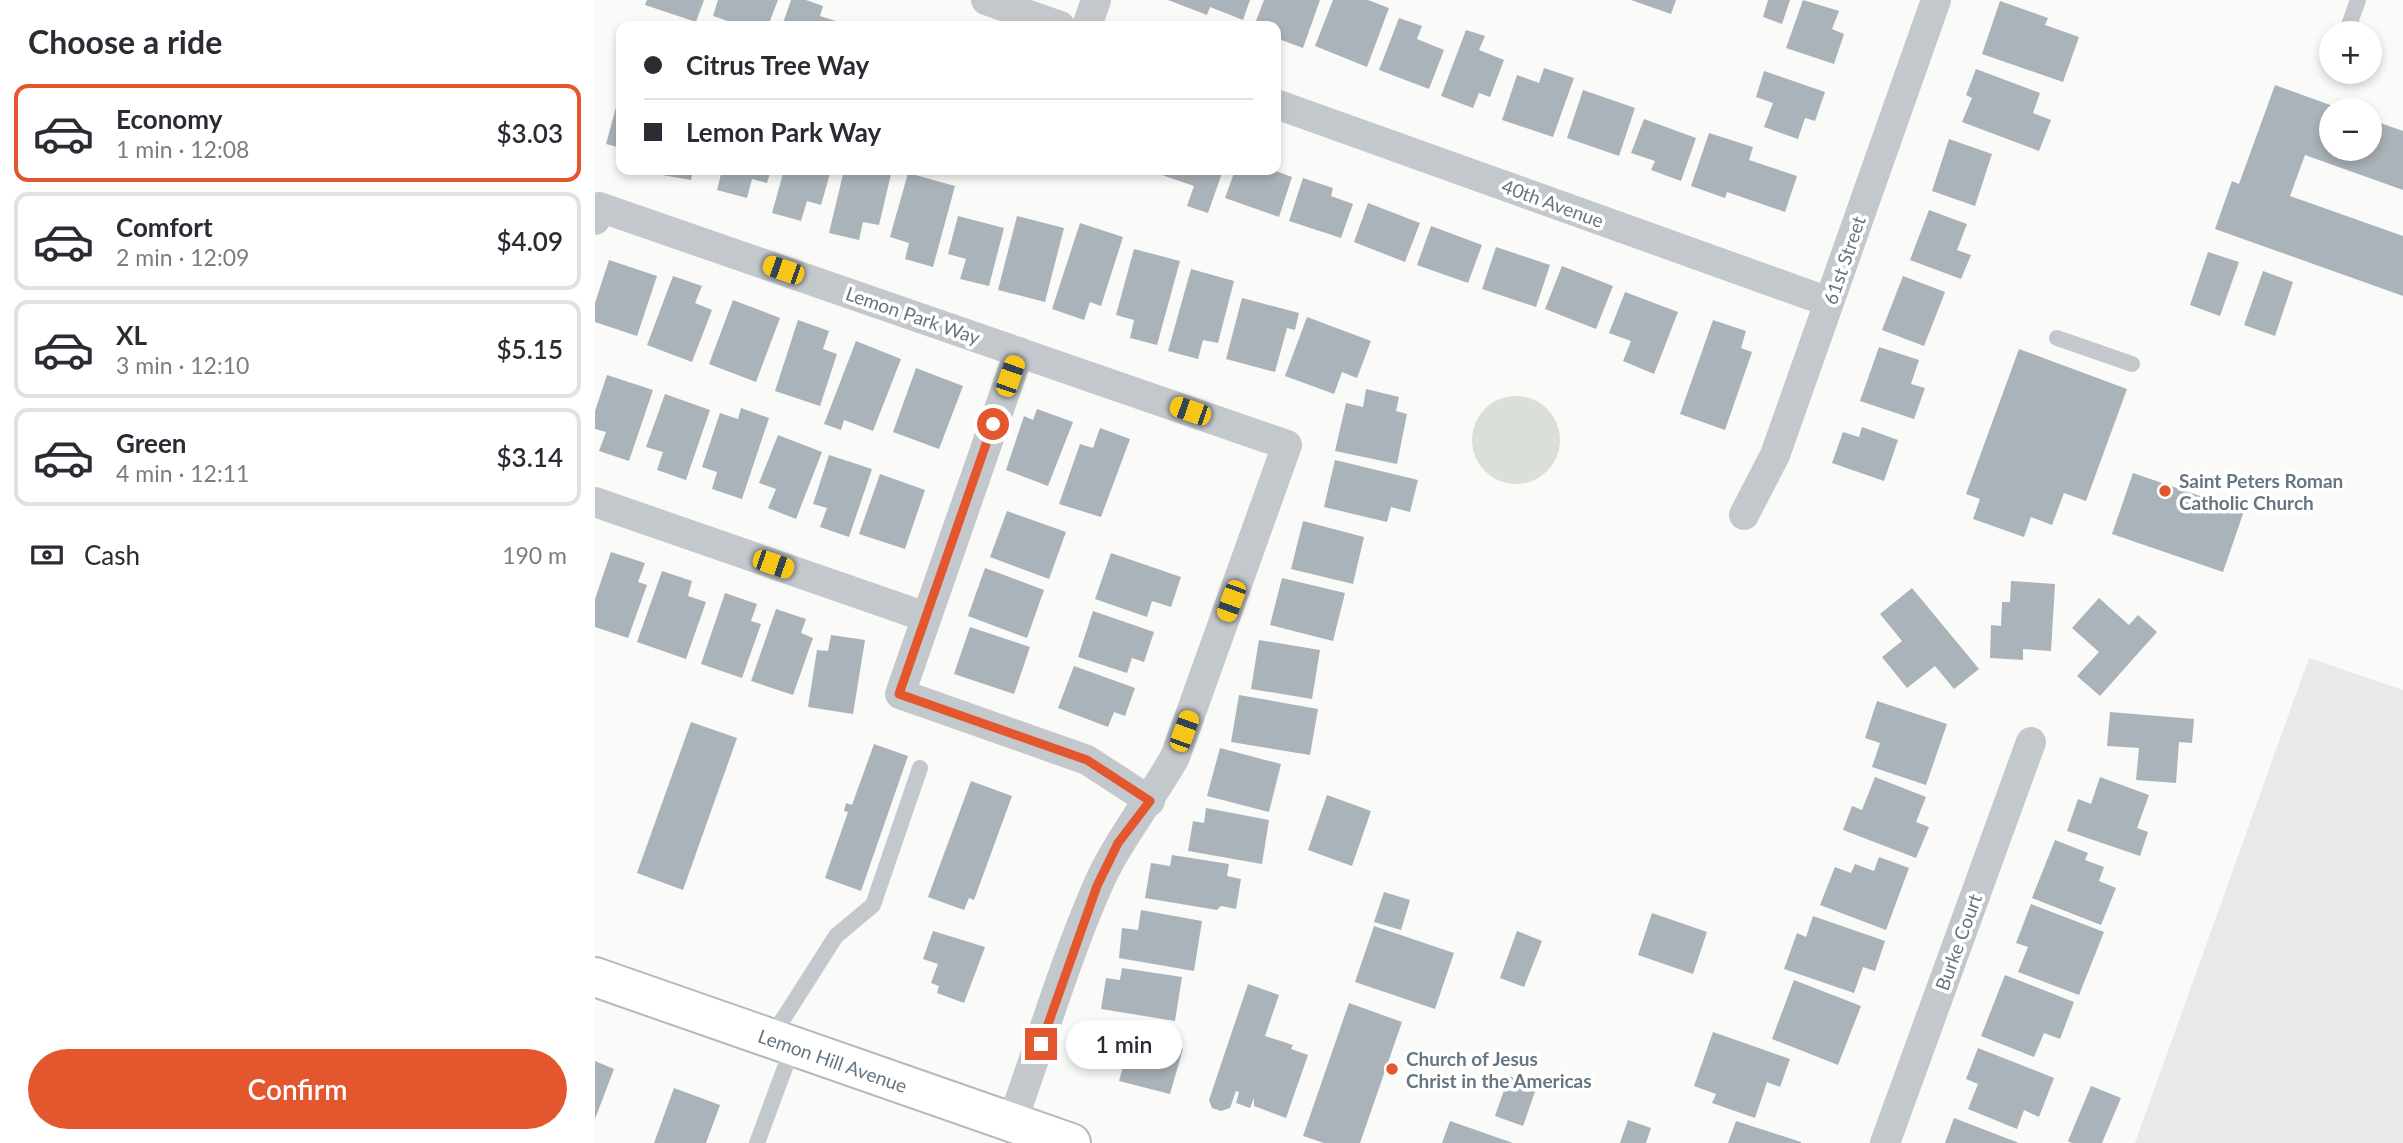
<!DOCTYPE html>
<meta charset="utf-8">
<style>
body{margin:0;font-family:Lato,sans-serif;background:#f2f2f3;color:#2b2b33;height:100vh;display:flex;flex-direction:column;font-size:26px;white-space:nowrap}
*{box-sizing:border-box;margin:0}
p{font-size:23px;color:#7c7c81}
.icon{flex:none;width:38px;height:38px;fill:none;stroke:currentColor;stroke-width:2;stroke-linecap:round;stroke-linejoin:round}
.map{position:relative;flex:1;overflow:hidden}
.sheet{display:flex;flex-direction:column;background:#fff;width:595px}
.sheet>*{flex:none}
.guide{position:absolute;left:21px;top:21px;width:665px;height:154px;border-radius:14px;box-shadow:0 4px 10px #0003;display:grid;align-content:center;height:154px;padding:0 28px;background:#fff}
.fabs{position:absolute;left:1724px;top:21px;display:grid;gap:14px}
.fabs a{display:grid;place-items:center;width:63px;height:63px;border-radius:50%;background:#fff;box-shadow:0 4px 10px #0003;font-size:35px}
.end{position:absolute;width:32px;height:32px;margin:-16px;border:9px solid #e4572e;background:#fff;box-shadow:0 0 0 4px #fff}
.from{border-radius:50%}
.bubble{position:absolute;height:49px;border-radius:24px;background:#fff;box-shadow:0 4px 10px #0003;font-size:23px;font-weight:600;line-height:49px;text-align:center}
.car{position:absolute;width:21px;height:42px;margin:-21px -10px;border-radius:9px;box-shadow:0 0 5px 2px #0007;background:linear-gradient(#f5c518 24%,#345 0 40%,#f5c518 0 76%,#345 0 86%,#f5c518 0)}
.guide b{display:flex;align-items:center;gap:24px;height:66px;font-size:26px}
.guide b+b{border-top:2px solid #e1e1e2}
.guide i{width:18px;height:18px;background:#2b2b33}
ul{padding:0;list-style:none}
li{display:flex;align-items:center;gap:21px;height:98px;margin:0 14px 10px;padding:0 14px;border:4px solid #e1e1e2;border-radius:14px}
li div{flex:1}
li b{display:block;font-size:26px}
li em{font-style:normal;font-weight:600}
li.selected{border-color:#e4572e}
li>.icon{width:63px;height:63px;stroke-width:1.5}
h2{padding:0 28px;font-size:32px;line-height:84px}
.pay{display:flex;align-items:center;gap:18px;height:77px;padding:0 28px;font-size:26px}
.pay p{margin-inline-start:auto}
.action{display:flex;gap:14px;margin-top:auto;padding:14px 28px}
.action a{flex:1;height:80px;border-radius:42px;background:#e4572e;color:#fff;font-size:28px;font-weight:600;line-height:80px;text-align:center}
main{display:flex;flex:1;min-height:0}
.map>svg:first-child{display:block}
</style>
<main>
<section class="sheet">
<h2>Choose a ride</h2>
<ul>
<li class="selected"><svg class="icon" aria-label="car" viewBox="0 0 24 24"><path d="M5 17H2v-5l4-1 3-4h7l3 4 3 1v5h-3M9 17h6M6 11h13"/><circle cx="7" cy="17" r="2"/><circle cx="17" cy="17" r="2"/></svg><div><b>Economy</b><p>1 min · 12:08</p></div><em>$3.03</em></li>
<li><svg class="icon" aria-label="car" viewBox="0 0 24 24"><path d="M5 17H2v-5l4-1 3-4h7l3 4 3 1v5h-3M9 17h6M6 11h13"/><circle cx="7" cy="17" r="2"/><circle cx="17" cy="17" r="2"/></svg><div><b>Comfort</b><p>2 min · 12:09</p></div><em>$4.09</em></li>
<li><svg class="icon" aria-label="car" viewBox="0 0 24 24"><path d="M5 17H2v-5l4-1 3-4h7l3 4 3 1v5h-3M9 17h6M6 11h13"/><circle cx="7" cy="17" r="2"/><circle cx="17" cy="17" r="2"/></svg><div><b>XL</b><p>3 min · 12:10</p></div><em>$5.15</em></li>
<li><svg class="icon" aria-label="car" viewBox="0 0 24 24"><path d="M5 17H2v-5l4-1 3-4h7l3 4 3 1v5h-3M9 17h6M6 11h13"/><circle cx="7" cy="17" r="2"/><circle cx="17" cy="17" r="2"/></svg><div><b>Green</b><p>4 min · 12:11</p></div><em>$3.14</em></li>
</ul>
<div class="pay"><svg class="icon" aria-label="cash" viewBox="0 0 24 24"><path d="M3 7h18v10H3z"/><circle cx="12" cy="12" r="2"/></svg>Cash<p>190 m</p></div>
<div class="action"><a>Confirm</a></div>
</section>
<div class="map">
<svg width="1808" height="1143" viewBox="0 0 1808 1143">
<rect width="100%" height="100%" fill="#fafaf8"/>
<!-- built -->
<path fill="#e8e9e9" d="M1714,658L1808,690V1143H1540Z"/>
<!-- green -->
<circle fill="#dadfd7" cx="921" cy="440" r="44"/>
<!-- building -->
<g fill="#aab3b9">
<path d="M52,0H109L101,22L50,5Z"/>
<path d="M123,0H183L173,26H135L136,22L118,16Z"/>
<path d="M196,0H211L228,6L225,16L244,22L243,26H187Z"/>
<path d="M573,0H655L648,20L615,7L612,15Z"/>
<path d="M669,0H725L708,48L681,38V26L661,21Z"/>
<path d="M738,0H773L794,8L772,67L720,46Z"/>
<path d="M1036,0H1081L1076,14Z"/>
<path d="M1173,0H1195L1187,24L1168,17Z"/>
<path d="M1208,0L1244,11L1237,29L1249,34L1239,64L1191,48Z"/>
<path d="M1405,1L1453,18L1450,25L1484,37L1468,82L1387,54Z"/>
<path d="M804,18L827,26L822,39L849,50L834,89L784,70Z"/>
<path d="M871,30L890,36L884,50L909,60L895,97L884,93L878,108L846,96Z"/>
<path d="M949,68L979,78L958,137L907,120L922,75L944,83Z"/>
<path d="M1381,69L1445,93L1438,113L1456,120L1444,151L1367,122L1377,98L1371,95Z"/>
<path d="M1169,71L1230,92L1220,121L1210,118L1203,139L1169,127L1178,103L1161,97Z"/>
<path d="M1680,85L1749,110H1736V149H1774V119L1808,131V190L1710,155L1695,196L1808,236V296L1620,229L1637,181L1644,184Z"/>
<path d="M26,89V148L11,144Z"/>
<path d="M988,90L1040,108L1024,156L972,138Z"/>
<path d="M1049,119L1101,138L1086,181L1056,170L1060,161L1036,153Z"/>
<path d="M1114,133L1158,147L1154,160L1202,176L1190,212L1132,192L1130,198L1096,186Z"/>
<path d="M1354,139L1397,154L1380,206L1337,191Z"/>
<path d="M68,170H98L96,180L67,175Z"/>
<path d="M127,170H176L172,183L157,179L152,198L122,190Z"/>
<path d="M189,170H236L226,205L212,201L206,221L177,213Z"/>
<path d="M249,170H297L284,225L268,222L264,240L234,233Z"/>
<path d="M566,170H628L613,213L592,206L599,186L564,174Z"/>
<path d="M640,170H678L697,177L684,217L630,198Z"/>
<path d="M313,173L360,186L338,267L310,259L314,243L295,237Z"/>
<path d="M708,178L738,188L736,196L758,204L746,238L694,221Z"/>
<path d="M773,203L825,223L810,262L759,242Z"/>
<path d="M1334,210L1372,224L1362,250L1376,255L1366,279L1315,260Z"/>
<path d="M363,216L409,228L394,286L365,279L371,259L353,254Z"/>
<path d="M422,216L469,228L450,302L403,290Z"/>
<path d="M485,223L528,237L506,306L495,302L489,320L457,309Z"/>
<path d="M836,226L887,245L873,283L822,265Z"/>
<path d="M901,247L955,265L941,307L887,289Z"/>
<path d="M539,249L585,261L562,345L535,338L539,320L521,315Z"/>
<path d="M1613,252L1644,262L1625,316L1595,305Z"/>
<path d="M14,260L62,276L42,336L0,322V303Z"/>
<path d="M967,266L1018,286L1001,329L950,309Z"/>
<path d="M596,269L639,281L623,343L608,340L603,359L573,351Z"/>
<path d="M1668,271L1698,282L1680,336L1649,325Z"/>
<path d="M78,276L107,286L100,303L117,310L97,362L52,345Z"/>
<path d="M1308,276L1350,292L1329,346L1287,330Z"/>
<path d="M1030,292L1083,312L1059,374L1028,361L1036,341L1014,333Z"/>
<path d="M647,298L704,313L700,330L692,328L680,372L631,359Z"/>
<path d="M138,300L185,318L161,382L114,364Z"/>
<path d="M712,317L776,341L762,378L747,372L739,394L690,376Z"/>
<path d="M203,320L234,331L228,349L242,354L225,406L180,391Z"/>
<path d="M1118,320L1151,331L1146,348L1157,352L1130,430L1085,414Z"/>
<path d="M261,341L306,359L278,431L249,420L246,430L229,424Z"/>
<path d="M1284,347L1324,360L1316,384L1330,388L1319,419L1265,401Z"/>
<path d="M1424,349L1532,389L1491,501L1469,493L1457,525L1436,517L1429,537L1378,519L1385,499L1371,494Z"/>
<path d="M321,368L368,386L344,449L298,432Z"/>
<path d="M12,375L58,390L34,461L4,451L11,432L0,429V411Z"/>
<path d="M771,389L804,397L801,411L812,414L802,464L740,451L751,403L768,407Z"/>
<path d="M70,394L115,410L91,480L62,470L68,452L51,447Z"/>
<path d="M146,408L174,418L147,499L117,489L122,472L107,467L125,413L143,419Z"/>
<path d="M442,409L478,422L453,486L411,470L429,416L438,420Z"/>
<path d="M1267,427L1303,440L1289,481L1237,463L1248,432L1264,437Z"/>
<path d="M505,428L535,439L506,517L464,504L485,444L498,448Z"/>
<path d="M183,435L227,452L201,519L173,508L181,489L164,483Z"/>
<path d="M234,455L277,469L254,537L225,527L232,508L218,504Z"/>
<path d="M740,460L823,480L815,512L796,507L792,522L729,507Z"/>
<path d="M1538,473L1649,511L1628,572L1517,534Z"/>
<path d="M285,474L330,490L310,549L264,534Z"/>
<path d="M412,511L471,532L454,579L395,557Z"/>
<path d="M708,521L769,537L758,584L696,569Z"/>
<path d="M16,552L50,563L43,582L52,585L33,638L0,627V599Z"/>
<path d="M516,553L586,577L576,607L557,601L552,617L500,599Z"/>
<path d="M390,568L449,590L432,638L373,616Z"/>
<path d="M67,571L97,581L93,596L111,602L91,659L42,642Z"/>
<path d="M687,578L750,593L738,641L675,625Z"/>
<path d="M1416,581L1460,584L1456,651L1428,649V660L1395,658L1396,625L1406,626L1407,602H1415Z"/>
<path d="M1317,588L1384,669L1359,689L1340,666L1312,688L1287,657L1307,641L1285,614Z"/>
<path d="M130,593L162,604L156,621L166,624L147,678L106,664Z"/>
<path d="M1504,598L1534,625L1543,615L1562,632L1505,696L1482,676L1504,652L1477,628Z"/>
<path d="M181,609L211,619L206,633L218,638L198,695L156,681Z"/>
<path d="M498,611L559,632L549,662L537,658L532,673L483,657Z"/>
<path d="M375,627L435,647L419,694L359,674Z"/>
<path d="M236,635L270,640L258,714L213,707L222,650L233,651Z"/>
<path d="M664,640L725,650L717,699L656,689Z"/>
<path d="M479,666L540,688L530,716L519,712L513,727L463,708Z"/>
<path d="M644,695L723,709L715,755L636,742Z"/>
<path d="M1282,701L1352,724L1331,785L1277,767L1285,743L1270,738Z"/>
<path d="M1515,712L1599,719L1597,743L1584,742L1581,783L1541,780L1544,748L1512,746Z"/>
<path d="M96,722L142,738L88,890L42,873Z"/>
<path d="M279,744L313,756L266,891L230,878L253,812L249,811L251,803L257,805Z"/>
<path d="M625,748L686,764L674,812L612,796Z"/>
<path d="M1280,777L1331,797L1321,822L1334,827L1321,858L1248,830L1257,806L1267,810Z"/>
<path d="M1505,777L1554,795L1542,828L1553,832L1545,856L1472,831L1483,799L1496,804Z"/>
<path d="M376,781L417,796L379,900L374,898L369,910L333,897Z"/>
<path d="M732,795L776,811L757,866L713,850Z"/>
<path d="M611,808L674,820L667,864L593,851L598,821L609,823Z"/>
<path d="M1460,840L1493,853L1490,860L1509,867L1504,881L1521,888L1506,925L1437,898Z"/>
<path d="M577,855L634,864L632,876L646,879L641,909L626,906L622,910L550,898L556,863L575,866Z"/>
<path d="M1284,857L1314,868L1291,930L1225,905L1240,867L1256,873L1260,864L1279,871Z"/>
<path d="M789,892L815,900L806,930L779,922Z"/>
<path d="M1436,904L1509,932L1484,995L1423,972L1433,947L1421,943Z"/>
<path d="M546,910L607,921L599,971L524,958L527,928L543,930Z"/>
<path d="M1057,913L1112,932L1098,974L1043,955Z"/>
<path d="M1218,916L1290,941L1280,971L1268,967L1259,993L1189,969L1202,933L1211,937Z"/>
<path d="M779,926L859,953L840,1009L760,982Z"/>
<path d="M338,931L390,947L369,1003L342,993L344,986L336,983L343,964L328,959Z"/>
<path d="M922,931L947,941L929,987L905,978Z"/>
<path d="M527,968L587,977L580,1021L506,1009L511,978L525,980Z"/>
<path d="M1410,975L1479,1002L1465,1039L1449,1033L1439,1057L1386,1036Z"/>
<path d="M1199,980L1266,1006L1243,1065L1177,1039Z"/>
<path d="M653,984L684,995L670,1036L698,1045L696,1049L713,1055L691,1118L659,1106V1098L655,1108L641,1103L644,1092L641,1091L635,1108L626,1111L617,1108L614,1100Z"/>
<path d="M754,1003L807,1022L765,1143H729L708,1136Z"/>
<path d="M1118,1032L1195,1059L1185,1087L1172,1082L1160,1118L1117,1103L1121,1094L1099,1086Z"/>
<path d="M550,1038L588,1049L575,1094L524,1081L532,1052L540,1054L541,1048L547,1050Z"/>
<path d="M1383,1048L1459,1078L1444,1117L1429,1110L1422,1129L1373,1109L1383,1084L1371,1079Z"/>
<path d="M0,1061L19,1069L0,1119Z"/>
<path d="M914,1076L942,1086L928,1126L900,1116Z"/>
<path d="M1496,1086L1526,1098L1507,1143H1477L1473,1141Z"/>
<path d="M79,1088L125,1105L111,1143H59Z"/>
<path d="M1359,1118L1424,1143H1350Z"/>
<path d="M1033,1120L1056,1128L1051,1143H1025Z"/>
<path d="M855,1121L918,1143H847Z"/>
<path d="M1141,1121L1206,1142V1143H1133Z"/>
</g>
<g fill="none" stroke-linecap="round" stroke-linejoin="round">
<defs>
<g id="secondary">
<path id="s1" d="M0,977L476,1143"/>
</g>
</defs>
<!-- secondary casing -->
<use href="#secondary" stroke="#b3babf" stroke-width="42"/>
<!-- lane -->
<g stroke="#c3c8cc" stroke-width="16">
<path d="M1753,28L1763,0"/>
<path d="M1462,338L1537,364"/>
<path d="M176,1038L241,936L278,905L325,768"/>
<path d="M162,1143L198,1046"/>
</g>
<!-- street -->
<g stroke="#c3c8cc" stroke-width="30">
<path d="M391,0L465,26"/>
<path d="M492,26L501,0"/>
<path d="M681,104L1234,302"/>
<path d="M0,220L4,207L692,445L580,757C555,801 523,840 503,885C470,960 445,1045 417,1122"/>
<path d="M424,352L305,694L492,760L555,801"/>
<path d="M0,502L331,617"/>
<path d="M1149,515L1180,455L1341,0"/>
<path d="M1290,1143L1436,742"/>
</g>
<!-- secondary -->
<use href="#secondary" stroke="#fff" stroke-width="38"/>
</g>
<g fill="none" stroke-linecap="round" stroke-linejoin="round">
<!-- route -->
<path stroke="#e4572e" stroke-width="9" d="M398,424L304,694L492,760L555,801L523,843L502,886L446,1044"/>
</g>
<!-- markers -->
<g fill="#e4572e" stroke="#fff" stroke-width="2.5">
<circle cx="1570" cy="491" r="7"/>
<circle cx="797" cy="1069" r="7"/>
</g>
<g text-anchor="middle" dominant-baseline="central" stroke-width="7" stroke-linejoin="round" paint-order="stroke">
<!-- street labels -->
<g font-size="19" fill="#657683" stroke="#fff">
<text transform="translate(958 203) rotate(20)">40th Avenue</text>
<text transform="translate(1249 260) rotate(-71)">61st Street</text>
<text transform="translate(318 315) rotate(19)">Lemon Park Way</text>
<text transform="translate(1363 942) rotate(-70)">Burke Court</text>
<text stroke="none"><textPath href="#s1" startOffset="252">Lemon Hill Avenue</textPath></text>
</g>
<!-- poi labels -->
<g font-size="19" font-weight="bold" fill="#657683" stroke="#fff" text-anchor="start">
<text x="1584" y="480">Saint Peters Roman<tspan x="1584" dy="22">Catholic Church</tspan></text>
<text x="811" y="1058">Church of Jesus<tspan x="811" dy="22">Christ in the Americas</tspan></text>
</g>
</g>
</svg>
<div class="fabs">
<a>+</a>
<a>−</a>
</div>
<i class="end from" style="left:398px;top:424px"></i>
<i class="end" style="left:446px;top:1044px"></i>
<div class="bubble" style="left:471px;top:1020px;width:116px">1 min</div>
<i class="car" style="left:188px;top:270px;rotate:289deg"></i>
<i class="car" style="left:415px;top:376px;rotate:19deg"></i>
<i class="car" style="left:595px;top:411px;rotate:289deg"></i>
<i class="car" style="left:178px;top:564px;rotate:109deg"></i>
<i class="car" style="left:636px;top:601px;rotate:200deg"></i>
<i class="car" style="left:589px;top:731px;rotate:20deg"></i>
<div class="guide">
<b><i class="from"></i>Citrus Tree Way</b>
<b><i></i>Lemon Park Way</b>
</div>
</div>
</main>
